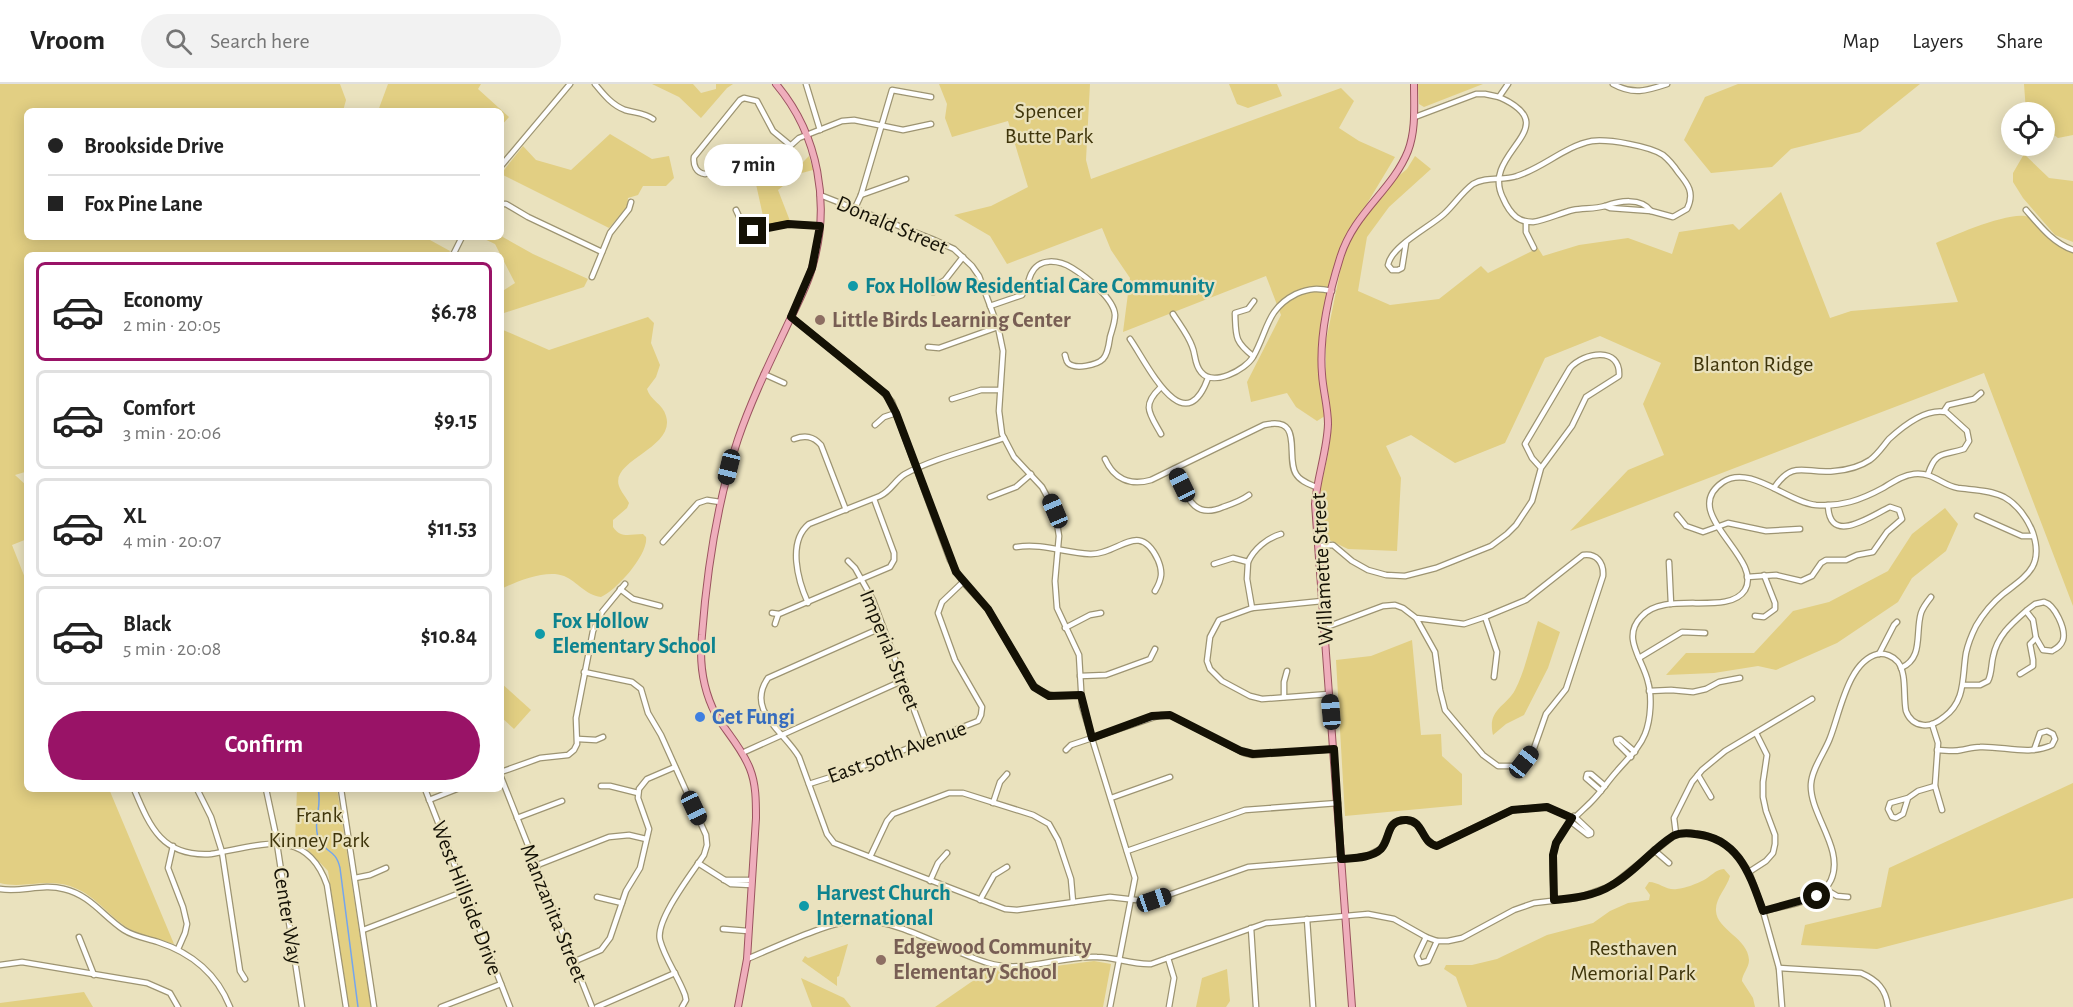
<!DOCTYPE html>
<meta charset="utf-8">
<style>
body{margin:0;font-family:"Alegreya Sans",sans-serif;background:#f2f2f2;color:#222;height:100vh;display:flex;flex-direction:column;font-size:22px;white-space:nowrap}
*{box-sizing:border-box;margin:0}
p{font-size:20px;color:#767676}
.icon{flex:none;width:33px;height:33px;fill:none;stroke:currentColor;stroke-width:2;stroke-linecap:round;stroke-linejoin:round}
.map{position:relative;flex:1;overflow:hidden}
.drawer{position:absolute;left:24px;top:168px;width:480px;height:540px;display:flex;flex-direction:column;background:#fff;border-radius:9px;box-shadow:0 3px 15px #0003}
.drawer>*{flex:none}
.hud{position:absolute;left:24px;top:24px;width:480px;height:132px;border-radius:9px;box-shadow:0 3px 15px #0003;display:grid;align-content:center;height:132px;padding:0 24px;background:#fff}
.tools{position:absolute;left:2001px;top:18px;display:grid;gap:12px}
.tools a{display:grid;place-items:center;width:54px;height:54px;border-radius:50%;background:#fff;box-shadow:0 3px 15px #0003;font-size:30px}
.end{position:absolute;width:27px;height:27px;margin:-14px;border:8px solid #141105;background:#fff;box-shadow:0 0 0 3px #fff}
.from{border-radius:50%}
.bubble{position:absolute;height:42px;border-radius:21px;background:#fff;box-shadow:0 3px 15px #0003;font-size:20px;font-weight:700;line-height:42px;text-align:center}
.car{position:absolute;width:18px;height:36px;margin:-18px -9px;border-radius:8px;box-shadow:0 0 4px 2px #0007;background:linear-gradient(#222 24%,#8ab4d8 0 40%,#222 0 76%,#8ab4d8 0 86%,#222 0)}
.hud b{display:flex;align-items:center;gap:21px;height:57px;font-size:22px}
.hud b+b{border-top:2px solid #e0e0e0}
.hud i{width:15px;height:15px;background:#222}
ul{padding:10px 0 0;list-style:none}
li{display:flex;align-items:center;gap:18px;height:99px;margin:0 12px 9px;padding:0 12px;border:3px solid #e0e0e0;border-radius:9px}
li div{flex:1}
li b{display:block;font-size:22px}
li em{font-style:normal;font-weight:700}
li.selected{border-color:#991367}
li>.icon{width:54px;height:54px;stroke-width:1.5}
.primary-button{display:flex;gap:12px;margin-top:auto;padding:12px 24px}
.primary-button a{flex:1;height:69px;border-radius:36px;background:#991367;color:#fff;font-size:24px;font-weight:700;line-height:69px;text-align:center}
header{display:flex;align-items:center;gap:36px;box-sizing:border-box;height:84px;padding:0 30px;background:#fff;border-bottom:2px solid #e0e0e0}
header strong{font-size:28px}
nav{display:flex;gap:33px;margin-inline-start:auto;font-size:21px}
.search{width:420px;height:54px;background:#f2f2f2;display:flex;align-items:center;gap:15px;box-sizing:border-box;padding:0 21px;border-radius:33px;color:#767676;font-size:22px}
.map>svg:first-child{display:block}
</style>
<header>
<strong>Vroom</strong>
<div class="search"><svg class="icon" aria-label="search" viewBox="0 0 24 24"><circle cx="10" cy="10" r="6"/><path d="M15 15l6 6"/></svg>Search here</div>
<nav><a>Map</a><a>Layers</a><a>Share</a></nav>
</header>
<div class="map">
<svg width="2073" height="923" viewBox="0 0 2073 923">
<rect width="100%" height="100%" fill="#eae2be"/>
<!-- green -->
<g fill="#e2cf83">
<path d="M0,0H340L346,16L343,27H27V153H431L430,156L450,167L448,171H27V389L25,388L15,391L27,402V455L12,461L27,499V705H109L174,860C159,855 140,852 126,843C106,829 94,810 70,802C46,794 23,805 0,799Z"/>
<path d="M388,0H481L478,5L509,33L501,42V27H378Z"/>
<path d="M652,0H693L701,9L716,5V0H733L727,4L701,34L679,13Z"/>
<path d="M939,0H1090L1086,76L1091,95L1341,4L1354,17L1339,44L1359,57L1395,73L1350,148L1343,165L1322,255L1328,330L1317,337L1296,323L1287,309L1251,318L1247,298L1281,231L1266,192L1123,248L1130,194L1111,166L1102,144L1007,180L990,152L954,131L991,122L1028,103L1008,37L952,53L945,34L947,20Z"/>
<path d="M1229,0H1277L1282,12L1248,24L1237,20Z"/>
<path d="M1418,0H1483L1424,23L1419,20Z"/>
<path d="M1738,0H1920L1860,48L1791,65L1772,83L1711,89L1684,56L1705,13Z"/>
<path d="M2024,0H2073V51L2058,54L2045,44L2044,28H2026Z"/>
<path d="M610,50L652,75L669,72L674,94L666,102H643L638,111L628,114L627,123L609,144L501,90L523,62L536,76L571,86Z"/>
<path d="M2024,70L2049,94L2073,97V158L2055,151L2023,114L2013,98V89Z"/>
<path d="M809,72L813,86L798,90L778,106L790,137L765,141L754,91C786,100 787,94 809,72Z"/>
<path d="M1415,72L1431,85L1389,123L1367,153L1358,207L1390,221L1439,215L1481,182L1488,189L1538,164L1543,172L1579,161L1628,154L1672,170L1679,148L1733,140L1739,146L1781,108L1830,234L1851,227L1958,218L1936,159C1953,152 2016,124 2030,134C2033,136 2037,141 2039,144C2049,155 2059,164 2073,169V522L1984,289L1570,447L1628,386L1664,371L1643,320L1661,279L1600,252L1545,274L1505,359L1455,379L1411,351L1386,362L1401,394L1397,467L1348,465L1321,452L1319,410L1328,371L1332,341L1326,296V257L1342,178L1348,158L1358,141L1390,99L1407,85Z"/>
<path d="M501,152L533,170L588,195L584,203L501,230V208L515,199L495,160L480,153Z"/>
<path d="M648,233L654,239L651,259L660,281L656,293L647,305C650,316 663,320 666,332C676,364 610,376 619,402C621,408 626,413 629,419L627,424L613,436V443C621,455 630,450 643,450L646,453C649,470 616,507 601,513C585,511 578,498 564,492C547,485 517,497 501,505V245L549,266Z"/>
<path d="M1945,424L1958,440L1946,467L1912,494L1898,518L1837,559L1776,586L1758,582L1714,589L1666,591L1686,569H1754L1793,527L1829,518L1888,487L1912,450Z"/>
<path d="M1538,537L1560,548L1548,584L1524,631L1506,640L1493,651C1487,625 1506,623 1515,606C1525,587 1531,558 1538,537Z"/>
<path d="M1412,556L1421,651L1441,650L1442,672L1462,690V721L1345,732L1336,576L1371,572Z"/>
<path d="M501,599L531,626L514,645L501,633Z"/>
<path d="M2073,699V814L1877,865L1801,861L1805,841L1881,823L1889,784Z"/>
<path d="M297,705H337L371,923H349L328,787L308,766L295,757Z"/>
<path d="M1724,785L1730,792C1727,804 1715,814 1716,827C1717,846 1748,854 1749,876C1749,884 1742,890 1742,897L1753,914L1755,923H1467L1456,893L1444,885L1446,881H1472L1497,875L1547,851L1593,839L1610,827L1628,819L1649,816L1650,811L1645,804L1649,798C1659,798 1667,807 1677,805C1686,804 1696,800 1704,796C1711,792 1715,786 1724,785Z"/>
<path d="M848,860L839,892L837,893V902L802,877L805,872L808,874Z"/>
<path d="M1094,877L1111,880L1103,923H935L990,885L1011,888Z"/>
<path d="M1227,885L1230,917L1226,923H1196L1202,894Z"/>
<path d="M801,894L844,914L851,923H812Z"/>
<path d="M84,908L93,923H0V919Z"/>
</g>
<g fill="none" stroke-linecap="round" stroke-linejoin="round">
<!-- stream -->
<path stroke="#74a5ed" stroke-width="1.5" d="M318,705C323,722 311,740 320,758C327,769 336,766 340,784L358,923"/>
<defs>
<g id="minor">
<path d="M595,0C604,11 612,21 625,26C636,29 645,29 653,35"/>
<path d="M806,0L820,46"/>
<path d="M1613,0C1633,11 1646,7 1667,0"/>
<path d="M1499,13C1569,44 1479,68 1503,114C1506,121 1510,128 1516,133C1521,137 1527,138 1533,138C1547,136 1560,129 1573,126C1583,124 1595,125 1605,122C1619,117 1641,113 1651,127"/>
<path d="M1415,33L1476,10H1485L1499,13L1508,0"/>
<path d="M790,61L773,47L757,17L744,14L740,16L694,73C693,81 696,89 705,90C721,87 733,71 749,68C759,66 766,75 777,74L799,54L842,37L854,36L903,46L931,40"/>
<path d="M501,82L570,0"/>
<path d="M820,111L932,155L954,165L972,182L979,192L998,243L1003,267L999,327L1002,350L1014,373L1042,403L1055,427L1059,452L1055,497L1057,524L1079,571L1082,622L1135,794L1110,923"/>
<path d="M861,111L906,95"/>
<path d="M501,120H506L528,133L602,168"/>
<path d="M855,124L861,111L892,6L931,13"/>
<path d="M736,126L743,141L748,147L788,140L820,142"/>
<path d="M2026,126C2040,142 2053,159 2073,166"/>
<path d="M1526,138V148L1534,164"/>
<path d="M1406,159L1402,184L1398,186H1392L1388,181C1391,162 1430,143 1444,130C1454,121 1462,108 1473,100C1487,92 1503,97 1517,92C1543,84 1565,62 1592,57C1609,55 1649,62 1663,71C1669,76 1674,82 1678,88C1688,100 1695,109 1687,125L1673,133L1651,127L1610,124L1605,122"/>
<path d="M453,171L462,153"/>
<path d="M592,193L610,149L629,125L631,118"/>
<path d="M933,208L934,203L945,196L963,173"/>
<path d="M990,222L1022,211C1027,204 1028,197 1031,190C1039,173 1059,176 1072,184C1085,192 1114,214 1115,231C1115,238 1112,246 1110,253C1109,260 1108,270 1103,275C1097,281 1075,286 1068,279C1066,277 1066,274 1065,271"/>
<path d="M1173,230C1180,241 1188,251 1192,262C1196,271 1194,280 1201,288C1213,303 1245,286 1253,273C1268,247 1266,225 1296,210C1310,204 1318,204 1332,207"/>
<path d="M791,233L878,303L892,318L950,476L963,498L988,525L1031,598C1044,615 1061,612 1081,611"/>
<path d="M1130,255C1147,279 1184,360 1208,294"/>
<path d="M928,263L939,264L998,243"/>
<path d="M1253,272C1234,257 1236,252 1235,229L1248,225L1254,217"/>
<path d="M764,290L784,299"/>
<path d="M1160,304C1141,322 1150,330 1161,350"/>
<path d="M952,315L981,306H1000"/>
<path d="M1944,327L1948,321L1974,315L1981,309"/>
<path d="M875,341L884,333L896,329"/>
<path d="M794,355C805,351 813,352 821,361L846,426"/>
<path d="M1105,375C1114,395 1130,402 1151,396L1264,341C1305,331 1285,373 1296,390C1300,397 1309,400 1316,403"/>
<path d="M1174,385C1186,408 1191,437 1223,423C1232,420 1241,417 1249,411"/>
<path d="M1774,404C1794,374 1806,391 1835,387C1847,386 1861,382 1870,376C1878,370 1883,362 1889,355C1903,342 1926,324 1946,328L1967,347L1969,357L1964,365C1943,372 1936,366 1928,390"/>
<path d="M990,413L1016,403L1031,390"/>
<path d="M1677,431L1686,442L1703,448L1728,439L1766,447L1800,445"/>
<path d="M1977,432L2022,452H2033"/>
<path d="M663,458L698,419L707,416L720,418"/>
<path d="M1319,462L1333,461L1352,477L1368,486L1386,491L1405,492L1436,484L1491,462L1507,450L1516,441L1532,417L1541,384L1572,342L1586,313L1619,292C1621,262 1584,268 1570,284L1525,360L1532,374L1541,384"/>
<path d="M1016,463C1044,459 1064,469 1090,470C1119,471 1139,435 1158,476C1163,488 1162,495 1155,507"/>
<path d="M848,477L855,484L873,516L926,658"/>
<path d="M1248,478L1247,495L1252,524"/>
<path d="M1669,478L1671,520"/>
<path d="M1214,480L1233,474L1248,478C1254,465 1267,454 1281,450"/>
<path d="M1747,493L1776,491L1801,497L1812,492L1821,479L1826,476H1846L1857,471L1873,468L1887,448L1902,435L1899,426L1890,423C1872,431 1829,463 1828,421"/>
<path d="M620,505L633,515L660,522"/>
<path d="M1322,517L1252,524L1219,536L1210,553L1207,577L1210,585L1222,597L1250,612L1262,615L1329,610"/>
<path d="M808,519C798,497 787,458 809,440L880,412C891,407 895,396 905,390C932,375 973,365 1004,354"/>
<path d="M772,529L779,530L890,483L894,476V469L874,415"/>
<path d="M1755,532L1764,533L1775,525V519L1764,491"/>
<path d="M1485,533L1497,568L1494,593"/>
<path d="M775,540L778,531"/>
<path d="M883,543L768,594C745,627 785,648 799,673L827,750L834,759L1005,825L1017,826L1110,813L1145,817L1154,816L1248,783L1356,774L1369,771L1381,765L1392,742L1397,738L1405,736L1417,740L1428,758L1436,762L1512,726L1547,723L1572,734"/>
<path d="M1065,544L1090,531L1101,529"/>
<path d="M1324,544L1383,522L1395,521L1403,524L1416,534L1435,568L1440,606L1445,626L1483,671L1498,682H1514L1524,678L1533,667L1546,630L1566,605L1603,492C1604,478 1596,469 1583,471L1526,516L1485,533L1464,540L1416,534"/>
<path d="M1879,570L1894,541L1897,538"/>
<path d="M1639,574L1682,548L1705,549"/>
<path d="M1901,584C1924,574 1915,549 1921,529C1923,523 1927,518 1931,513"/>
<path d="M584,588L632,598L641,605L648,629L661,651L706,751L707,761L704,771C692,789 655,836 660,856C665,875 678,892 685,911L686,916L682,923"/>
<path d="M2020,590L2033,582V576L2030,560L2036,554"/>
<path d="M1080,592L1106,591L1150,575L1155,565"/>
<path d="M1963,601H1980L1988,597C1992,589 1991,581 1993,573C1997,552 2011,540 2027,526L2035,520L2044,518C2055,521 2066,545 2063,556C2061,562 2057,564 2052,567L2043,566L2036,554L2033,536L2026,527"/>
<path d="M1649,607L1671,606L1693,608L1706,605L1719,598L1740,594"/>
<path d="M1284,613V598L1287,587"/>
<path d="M1932,640L1938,659L1935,702L1942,726"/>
<path d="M578,655L596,656L603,653"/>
<path d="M1066,666L1071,661L1161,631H1170L1244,669L1253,671L1334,665"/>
<path d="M1937,666C1945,666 1953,668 1961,666C1967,665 1974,663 1980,663C2004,662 2029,672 2052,661L2055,655L2053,650L2047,647L2040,649L2034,666"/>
<path d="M742,669L904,596"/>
<path d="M1631,673L1617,659L1616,656L1620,655L1635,668"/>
<path d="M501,688L540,674L568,671L574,666L577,660L576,634L593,547L602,528L625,500"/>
<path d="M1698,691L1711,713"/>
<path d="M501,693L592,923"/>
<path d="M809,700L850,687L978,637L981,631L982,623L955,576L938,529L942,518L963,498"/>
<path d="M601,702H610L638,709"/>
<path d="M134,705C150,743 162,773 211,770C259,762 306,741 327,801L346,923"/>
<path d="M197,705L211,733L222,768L240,887L245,895"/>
<path d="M266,705L275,747L302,923"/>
<path d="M341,705L374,923"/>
<path d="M425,705L510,923"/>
<path d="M1601,707L1586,694L1587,690H1591L1605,702"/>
<path d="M1111,714L1170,693"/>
<path d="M1908,714L1903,730L1896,734L1892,733L1888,725L1890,719L1908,714L1918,707L1935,702"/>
<path d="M429,716L457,705"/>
<path d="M993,719L1000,698L1007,690"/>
<path d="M517,734L562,717"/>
<path d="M1570,737L1588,751L1591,750V748L1574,732"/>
<path d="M1676,750L1674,734L1692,698L1702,686L1725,667L1812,615"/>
<path d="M173,762L168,784L183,823L187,840L185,849L178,865"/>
<path d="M1654,766L1669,779"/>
<path d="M1127,767L1245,726L1338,719"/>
<path d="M870,773L887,737L893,730L949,709H963L1033,731L1049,740L1058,756L1071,795L1073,818"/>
<path d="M698,779L731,800L751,801"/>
<path d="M535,782L609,753L629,751L646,755"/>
<path d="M1749,788L1766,777L1773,769L1775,760V751L1766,727L1763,713V698L1767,671L1756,649"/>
<path d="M355,794L370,791L386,784"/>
<path d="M724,796H751"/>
<path d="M930,797L938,779L947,769"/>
<path d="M0,805C21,809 42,799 64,805C90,811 103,832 124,846C135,853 146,854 158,858C192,869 217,890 230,923"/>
<path d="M1825,805L1837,812L1848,813"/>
<path d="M597,813L622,819"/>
<path d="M980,816L994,791L1007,783"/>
<path d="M1554,816C1554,799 1550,779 1555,763C1561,743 1577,732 1591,718C1601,708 1608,697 1617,687C1628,674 1639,665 1645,650C1651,635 1652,612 1648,598C1643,575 1621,554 1641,533C1664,505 1728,533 1745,506C1764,473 1677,429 1723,398C1750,380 1787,418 1816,421C1841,423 1861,416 1883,404C1893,398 1903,391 1914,390C1934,388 1941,401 1958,404C1973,406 1990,406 2004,413C2017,420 2028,435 2033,449C2044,483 2026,492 2003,510C1992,519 1983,530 1976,542C1972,550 1968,560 1966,569C1962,593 1966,617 1944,633C1938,638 1931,642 1923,641C1914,640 1909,635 1906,627C1903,612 1907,590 1898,578C1893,572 1885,569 1878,570C1848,577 1840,629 1830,654C1825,668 1812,684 1811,700C1809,730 1845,765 1831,796C1821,819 1785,821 1763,827"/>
<path d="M1307,835L1313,923"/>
<path d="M1251,844L1256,923"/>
<path d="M723,845L748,847"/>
<path d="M363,846L465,807"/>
<path d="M79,853L94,891"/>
<path d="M1426,853L1417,872L1420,879L1428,877L1437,857"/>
<path d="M1168,874L1174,894L1169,923"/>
<path d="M747,875C776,863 830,837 859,836C897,835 951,868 988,879C1025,890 1060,871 1097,873C1115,873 1133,881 1151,880L1266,839L1368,830L1394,835L1426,853L1437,857H1448L1462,854L1514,826L1534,819L1577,814L1611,802L1676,750L1690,749L1705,751L1721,757L1738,772L1749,788L1763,827L1779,884L1782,923"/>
<path d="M573,878L601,866L610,854L626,807L640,784L649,745L638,714L639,705L647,695L675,683"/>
<path d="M0,881L22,878L147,899L170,909L178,923"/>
<path d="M1779,884L1861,889C1877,896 1886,905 1888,923"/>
<path d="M441,923L501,900"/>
<path d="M597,923L675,889"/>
</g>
<g id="major">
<path d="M738,923L747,875L756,734C756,717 756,700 750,685C742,664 727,649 716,631C703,606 699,579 702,551C707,485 717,418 738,355C751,317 768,282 785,246C794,226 806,206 812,184C831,121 819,51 776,0"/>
<path d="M1352,923L1315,420C1317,393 1327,368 1328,340C1328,323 1323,307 1322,290C1319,254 1329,209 1340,174C1354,128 1392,107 1408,67C1416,46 1414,23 1414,0"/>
</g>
</defs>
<!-- minor casing -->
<use href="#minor" stroke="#9d9472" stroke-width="7"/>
<!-- major casing -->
<use href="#major" stroke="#9b545f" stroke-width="8"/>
<!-- minor -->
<use href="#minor" stroke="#fff" stroke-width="4.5"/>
<!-- major -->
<use href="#major" stroke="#efaebc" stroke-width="6"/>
</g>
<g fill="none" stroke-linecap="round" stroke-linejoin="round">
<!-- route -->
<path stroke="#141105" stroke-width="8" d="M753,147L788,140L820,142L812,184L791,233L886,310L896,329L956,488L988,525L1034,603L1049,612L1081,611L1092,654L1152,632L1170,631L1241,667L1253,670L1334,665L1341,775C1354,774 1372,774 1381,765C1391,755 1385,735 1407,736C1424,737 1421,759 1437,762L1512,726L1547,723L1572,734L1556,759L1553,771L1554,816C1574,814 1595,812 1612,801C1635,788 1651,766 1673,752C1679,749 1688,749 1695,750C1739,754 1750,791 1763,827L1817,812"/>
</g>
<!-- markers -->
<g fill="#0f9aa8" stroke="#eae2be" stroke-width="2">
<circle cx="853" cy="202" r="6"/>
<circle cx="540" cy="550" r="6"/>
<circle cx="804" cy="822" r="6"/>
</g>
<g fill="#8d6e63" stroke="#eae2be" stroke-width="2">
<circle cx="820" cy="236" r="6"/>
<circle cx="881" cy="876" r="6"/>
</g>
<circle fill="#3f7fe0" stroke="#eae2be" stroke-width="2" cx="700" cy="633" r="6"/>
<g text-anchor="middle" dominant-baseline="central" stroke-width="4.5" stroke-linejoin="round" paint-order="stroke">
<!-- park labels -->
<g font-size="22" fill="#3f350b" stroke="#eae2be">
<text x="1049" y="27">Spencer<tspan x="1049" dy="25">Butte Park</tspan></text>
<text x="1753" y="280">Blanton Ridge</text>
<text x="319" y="731">Frank<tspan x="319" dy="25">Kinney Park</tspan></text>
<text x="1633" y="864">Resthaven<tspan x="1633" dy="25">Memorial Park</tspan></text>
</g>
<!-- street labels -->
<g font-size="22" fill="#141105" stroke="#eae2be">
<text transform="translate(892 141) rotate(23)">Donald Street</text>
<text transform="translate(1322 485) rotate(-93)">Willamette Street</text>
<text transform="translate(890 566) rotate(68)">Imperial Street</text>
<text transform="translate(897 668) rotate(-20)">East 50th Avenue</text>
<text transform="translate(467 814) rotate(69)">West Hillside Drive</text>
<text transform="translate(554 829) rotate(68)">Manzanita Street</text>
<text transform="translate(288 832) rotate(81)">Center Way</text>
</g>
<!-- culture labels -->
<g font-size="22" font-weight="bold" fill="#0d838f" stroke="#eae2be" text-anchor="start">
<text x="865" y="202">Fox Hollow Residential Care Community</text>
<text x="552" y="537">Fox Hollow<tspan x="552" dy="25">Elementary School</tspan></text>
<text x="816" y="809">Harvest Church<tspan x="816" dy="25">International</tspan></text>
</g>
<!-- education labels -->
<g font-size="22" font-weight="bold" fill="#785e54" stroke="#eae2be" text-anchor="start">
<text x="832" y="236">Little Birds Learning Center</text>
<text x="893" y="863">Edgewood Community<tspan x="893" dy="25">Elementary School</tspan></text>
</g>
<!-- shop labels -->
<g font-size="22" font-weight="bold" fill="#366cbe" stroke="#eae2be" text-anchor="start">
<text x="712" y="633">Get Fungi</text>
</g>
</g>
</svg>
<div class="tools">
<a><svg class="icon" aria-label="locate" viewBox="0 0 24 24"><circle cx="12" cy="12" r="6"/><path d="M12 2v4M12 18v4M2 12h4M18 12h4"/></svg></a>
</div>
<i class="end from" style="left:1817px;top:812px"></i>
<i class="end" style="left:753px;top:147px"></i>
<div class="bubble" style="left:704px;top:60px;width:99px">7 min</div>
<i class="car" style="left:729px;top:383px;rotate:194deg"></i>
<i class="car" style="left:1182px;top:401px;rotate:334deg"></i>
<i class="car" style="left:1055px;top:427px;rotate:337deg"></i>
<i class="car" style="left:1331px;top:628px;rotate:355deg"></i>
<i class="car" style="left:1524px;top:678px;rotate:38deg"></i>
<i class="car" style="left:694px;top:724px;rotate:155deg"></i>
<i class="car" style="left:1154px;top:816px;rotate:71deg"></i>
<div class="hud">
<b><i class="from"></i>Brookside Drive</b>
<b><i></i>Fox Pine Lane</b>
</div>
<section class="drawer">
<ul>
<li class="selected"><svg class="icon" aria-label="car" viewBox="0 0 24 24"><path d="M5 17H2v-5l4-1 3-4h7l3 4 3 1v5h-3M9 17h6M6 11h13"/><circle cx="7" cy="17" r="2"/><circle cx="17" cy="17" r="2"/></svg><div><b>Economy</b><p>2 min · 20:05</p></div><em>$6.78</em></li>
<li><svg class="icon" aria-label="car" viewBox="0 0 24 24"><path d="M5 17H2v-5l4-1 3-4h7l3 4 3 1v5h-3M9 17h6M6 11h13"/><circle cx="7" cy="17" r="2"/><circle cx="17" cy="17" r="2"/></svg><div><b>Comfort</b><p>3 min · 20:06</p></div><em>$9.15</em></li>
<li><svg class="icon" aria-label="car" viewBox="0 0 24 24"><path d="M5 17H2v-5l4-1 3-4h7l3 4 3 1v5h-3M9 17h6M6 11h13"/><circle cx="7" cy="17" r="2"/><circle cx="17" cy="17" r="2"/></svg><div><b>XL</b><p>4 min · 20:07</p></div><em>$11.53</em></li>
<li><svg class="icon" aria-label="car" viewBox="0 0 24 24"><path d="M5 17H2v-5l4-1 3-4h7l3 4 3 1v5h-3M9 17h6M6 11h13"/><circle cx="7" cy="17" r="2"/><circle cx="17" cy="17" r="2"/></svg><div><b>Black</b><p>5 min · 20:08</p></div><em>$10.84</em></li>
</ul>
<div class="primary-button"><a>Confirm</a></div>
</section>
</div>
